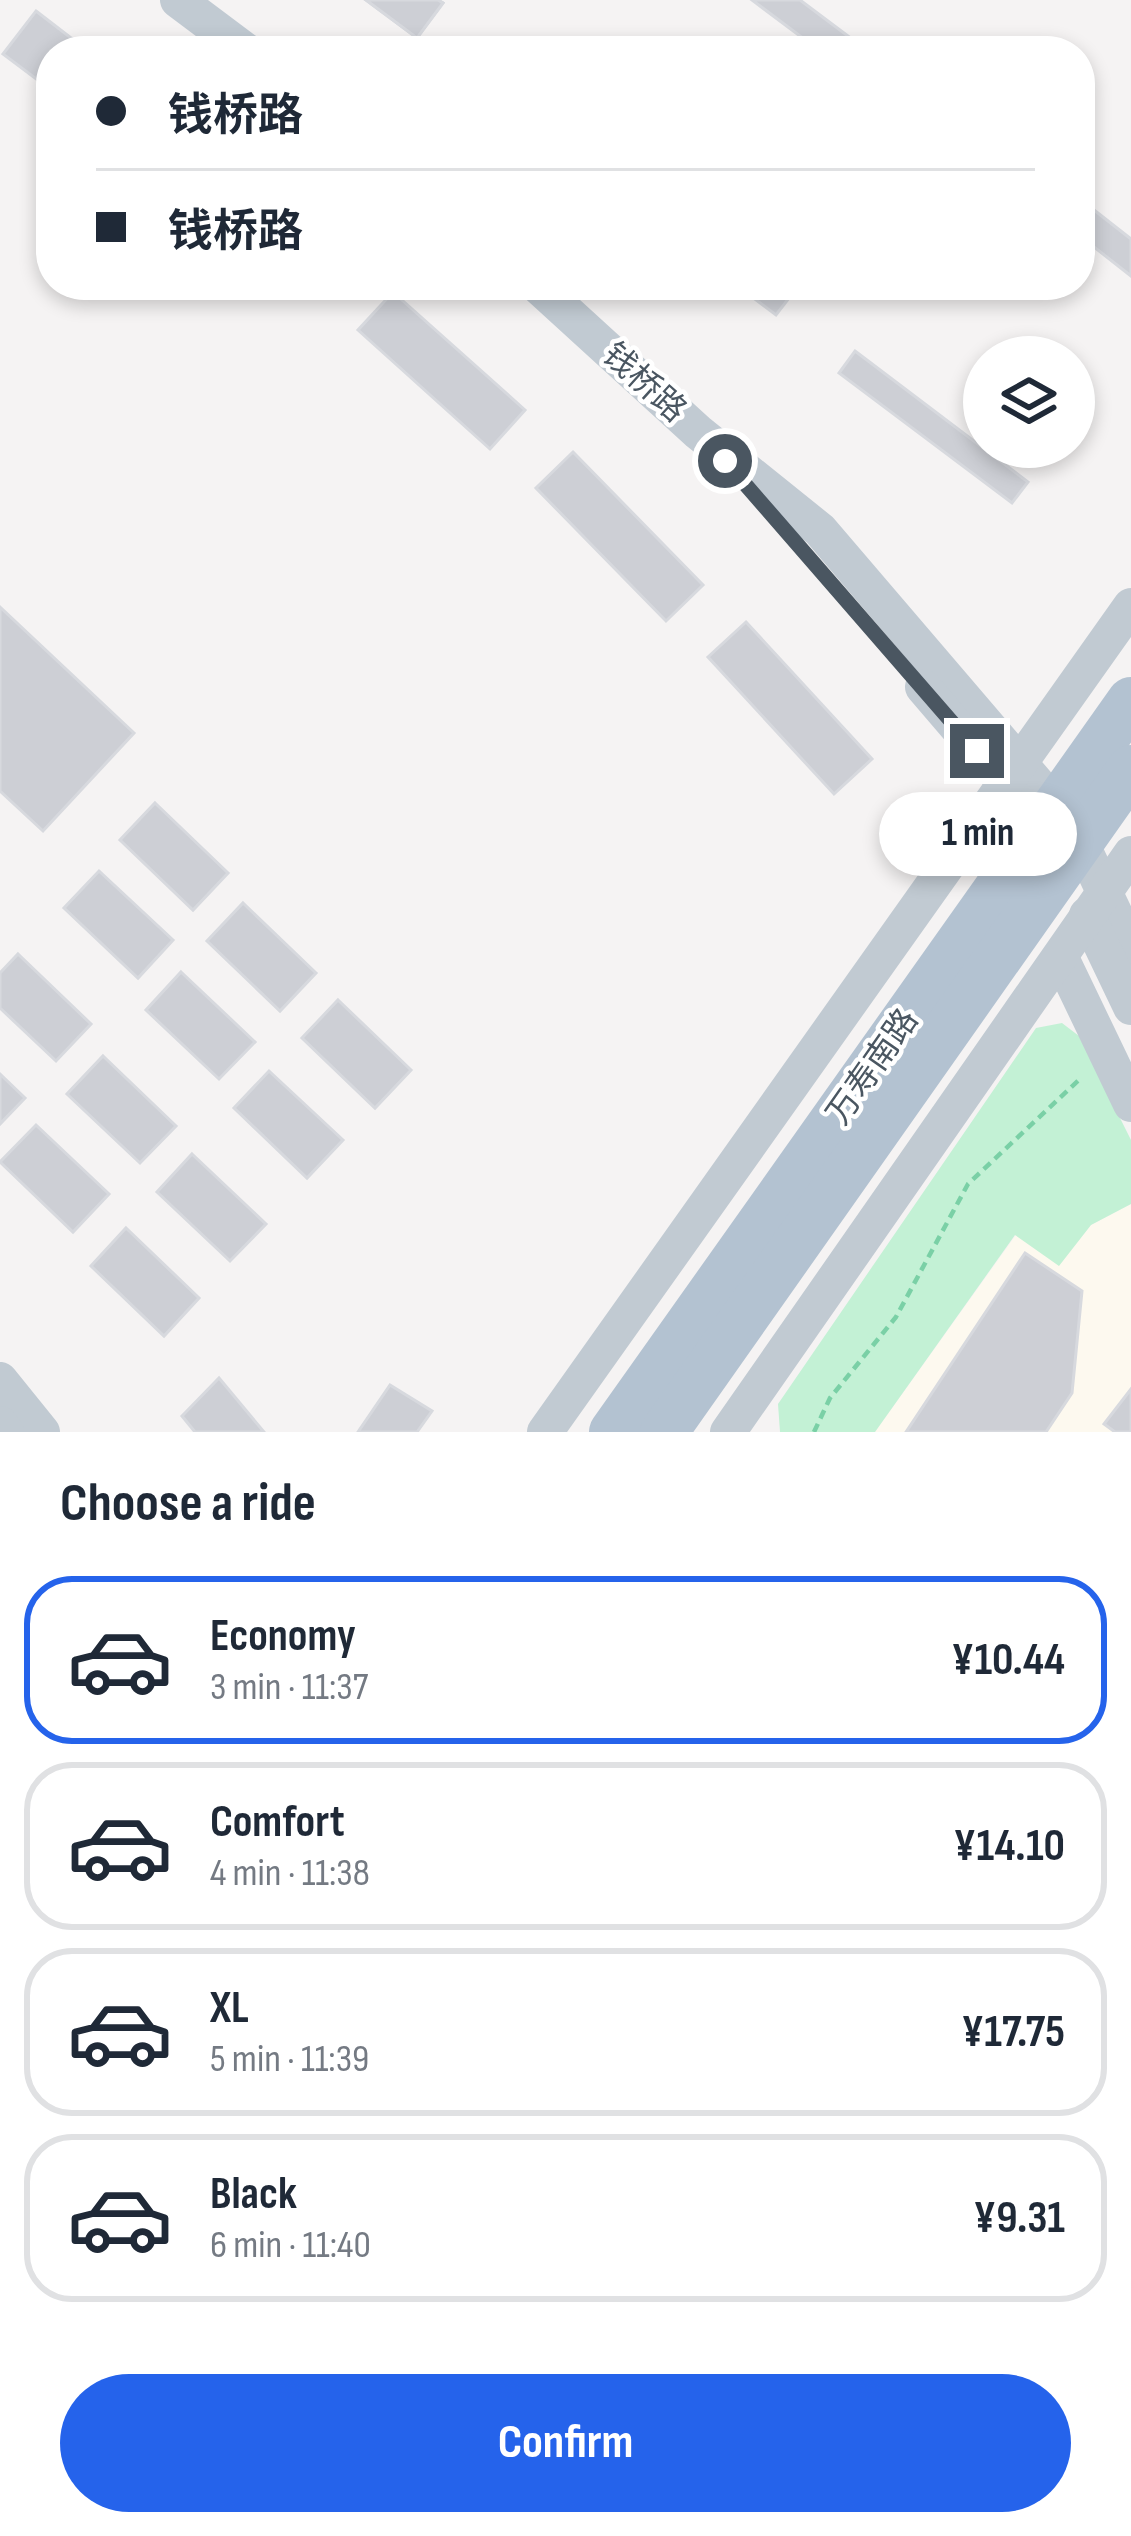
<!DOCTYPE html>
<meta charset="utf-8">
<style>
body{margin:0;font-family:"Sofia Sans Condensed","Noto Sans SC",sans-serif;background:#f6f6f7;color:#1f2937;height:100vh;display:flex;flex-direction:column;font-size:45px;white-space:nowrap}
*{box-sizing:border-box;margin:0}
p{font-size:39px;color:#747a83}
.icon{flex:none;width:66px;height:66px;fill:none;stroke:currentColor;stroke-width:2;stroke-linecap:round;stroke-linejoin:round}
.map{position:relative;height:1432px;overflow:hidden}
.side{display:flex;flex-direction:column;background:#fff;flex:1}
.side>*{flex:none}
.banner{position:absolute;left:36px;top:36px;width:1059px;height:264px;border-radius:48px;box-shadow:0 6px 18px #0003;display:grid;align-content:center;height:264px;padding:0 60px;background:#fff}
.fabs{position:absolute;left:963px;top:336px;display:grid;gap:24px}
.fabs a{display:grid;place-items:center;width:132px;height:132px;border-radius:50%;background:#fff;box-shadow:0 6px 18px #0003;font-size:60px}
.end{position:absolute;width:54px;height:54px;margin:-27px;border:15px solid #4a5661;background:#fff;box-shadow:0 0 0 6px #fff}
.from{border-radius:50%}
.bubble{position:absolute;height:84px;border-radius:42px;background:#fff;box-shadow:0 6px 18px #0003;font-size:39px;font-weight:700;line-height:84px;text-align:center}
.banner b{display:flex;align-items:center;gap:42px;height:114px;font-size:45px}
.banner b+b{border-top:3px solid #e0e1e3}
.banner i{width:30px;height:30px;background:#1f2937}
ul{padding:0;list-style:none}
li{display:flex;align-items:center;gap:36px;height:168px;margin:0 24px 18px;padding:0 36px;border:6px solid #e0e1e3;border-radius:48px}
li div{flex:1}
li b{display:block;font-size:45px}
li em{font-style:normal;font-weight:700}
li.active{border-color:#2563eb}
li>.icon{width:108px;height:108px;stroke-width:1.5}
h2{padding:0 60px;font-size:54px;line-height:144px}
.action{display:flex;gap:24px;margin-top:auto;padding:24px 60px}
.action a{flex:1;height:138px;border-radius:72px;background:#2563eb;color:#fff;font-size:48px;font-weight:700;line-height:138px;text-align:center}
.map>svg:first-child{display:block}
</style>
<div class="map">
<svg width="1131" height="1432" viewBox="0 0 1131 1432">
<rect width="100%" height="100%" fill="#f5f3f3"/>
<!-- commercial -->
<path fill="#fdf9ef" d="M1131,1204V1432H875L1016,1235L1059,1265L1091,1225Z"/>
<!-- green -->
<path fill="#c3f1d5" d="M1062,1023L1079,1036L1131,1140V1204L1091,1225L1059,1266L1015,1235L875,1432H780L778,1404L1036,1028Z"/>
<!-- building -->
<g fill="#cdcfd5" stroke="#d7d9de" stroke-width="3">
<path d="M366,0H438L443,3L417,38Z"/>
<path d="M366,0H438L443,3L417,38Z"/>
<path d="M752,0H800L868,51H820Z"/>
<path d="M36,11L88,51H51V90L3,54Z"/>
<path d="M1080,199L1131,239V276L1080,236Z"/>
<path d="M736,285H791L796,289L776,315Z"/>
<path d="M393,292L525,410L490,449L358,330Z"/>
<path d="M855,351L1028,482L1012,503L839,373Z"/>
<path d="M573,452L703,585L666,621L536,488Z"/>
<path d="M0,607L134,733L43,831L0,791Z"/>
<path d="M746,622L872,759L834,794L708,657Z"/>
<path d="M155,803L228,873L193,910L120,840Z"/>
<path d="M99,871L173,940L138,978L64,908Z"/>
<path d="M243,903L316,973L280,1011L207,941Z"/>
<path d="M18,954L91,1024L56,1061L0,1008V973Z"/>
<path d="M181,972L255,1042L219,1079L146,1010Z"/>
<path d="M338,1000L411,1070L375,1108L302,1038Z"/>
<path d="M103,1056L176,1126L140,1163L67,1094Z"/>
<path d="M269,1071L343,1140L307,1178L234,1108Z"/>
<path d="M0,1074L25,1098L0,1124Z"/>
<path d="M36,1125L109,1194L73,1232L0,1162Z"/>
<path d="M192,1154L266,1224L230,1261L157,1192Z"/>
<path d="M126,1228L199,1298L164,1336L91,1266Z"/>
<path d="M1025,1253L1082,1291L1072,1393L1046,1432H906Z"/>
<path d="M219,1378L264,1432H195L182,1416Z"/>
<path d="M390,1385L432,1411L417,1432H358Z"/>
<path d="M1131,1389V1432H1115L1104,1424Z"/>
</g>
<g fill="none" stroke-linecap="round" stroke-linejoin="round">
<!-- path -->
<path stroke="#7ad0a6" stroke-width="4.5" stroke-dasharray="9 6" stroke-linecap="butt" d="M814,1432L830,1398L896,1317L968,1184L1082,1077"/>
<!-- minor -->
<g stroke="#c1cad2" stroke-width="36">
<path d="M178,0L246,51"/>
<path d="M537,285L698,432L820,530L1057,807L1080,841L1131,948"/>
<path d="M923,687L1006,784L1053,850"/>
<path d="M1087,915L1131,1007"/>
<path d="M1061,958L1131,1104"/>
<path d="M0,1380L42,1432"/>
<path d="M0,1424L6,1432"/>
<path d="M545,1432L1131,606"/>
<path d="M728,1432L1131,854"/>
</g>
<!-- major -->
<g stroke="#b3c2d1" stroke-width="48">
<path d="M613,1432L1131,701"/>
<path d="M664,1432L1131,769"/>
</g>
</g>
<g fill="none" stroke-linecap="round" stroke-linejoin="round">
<!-- route -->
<path stroke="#4a5661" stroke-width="15" d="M725,461L977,751"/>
</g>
<g text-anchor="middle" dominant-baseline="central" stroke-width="9" stroke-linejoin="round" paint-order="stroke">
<!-- street labels -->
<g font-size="33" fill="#4a5661" stroke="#fff">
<text transform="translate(644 383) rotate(42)">钱桥路</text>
<text transform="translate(873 1067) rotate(-55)">万寿南路</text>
</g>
</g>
</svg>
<div class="fabs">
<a><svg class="icon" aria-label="layers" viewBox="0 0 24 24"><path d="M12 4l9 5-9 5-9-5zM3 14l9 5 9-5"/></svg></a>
</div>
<i class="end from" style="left:725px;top:461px"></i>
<i class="end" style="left:977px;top:751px"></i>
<div class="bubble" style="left:879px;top:792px;width:198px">1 min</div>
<div class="banner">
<b><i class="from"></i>钱桥路</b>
<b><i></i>钱桥路</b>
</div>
</div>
<section class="side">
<h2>Choose a ride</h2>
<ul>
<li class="active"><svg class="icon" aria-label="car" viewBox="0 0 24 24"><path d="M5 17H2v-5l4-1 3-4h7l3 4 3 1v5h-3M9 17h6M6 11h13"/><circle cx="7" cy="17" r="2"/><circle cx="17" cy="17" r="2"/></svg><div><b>Economy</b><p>3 min · 11:37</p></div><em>¥10.44</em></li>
<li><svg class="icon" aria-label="car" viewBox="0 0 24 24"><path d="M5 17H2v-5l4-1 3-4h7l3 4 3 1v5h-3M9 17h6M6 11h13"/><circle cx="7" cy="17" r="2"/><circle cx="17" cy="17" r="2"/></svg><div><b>Comfort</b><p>4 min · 11:38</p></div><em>¥14.10</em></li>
<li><svg class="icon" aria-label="car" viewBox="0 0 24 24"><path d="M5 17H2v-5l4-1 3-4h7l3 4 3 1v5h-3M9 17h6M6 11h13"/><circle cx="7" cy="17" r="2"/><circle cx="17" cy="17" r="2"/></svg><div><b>XL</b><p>5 min · 11:39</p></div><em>¥17.75</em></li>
<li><svg class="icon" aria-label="car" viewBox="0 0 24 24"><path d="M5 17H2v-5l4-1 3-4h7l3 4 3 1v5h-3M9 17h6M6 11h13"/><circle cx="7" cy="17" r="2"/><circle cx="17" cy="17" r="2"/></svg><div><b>Black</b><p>6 min · 11:40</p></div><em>¥9.31</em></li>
</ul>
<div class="action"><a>Confirm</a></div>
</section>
